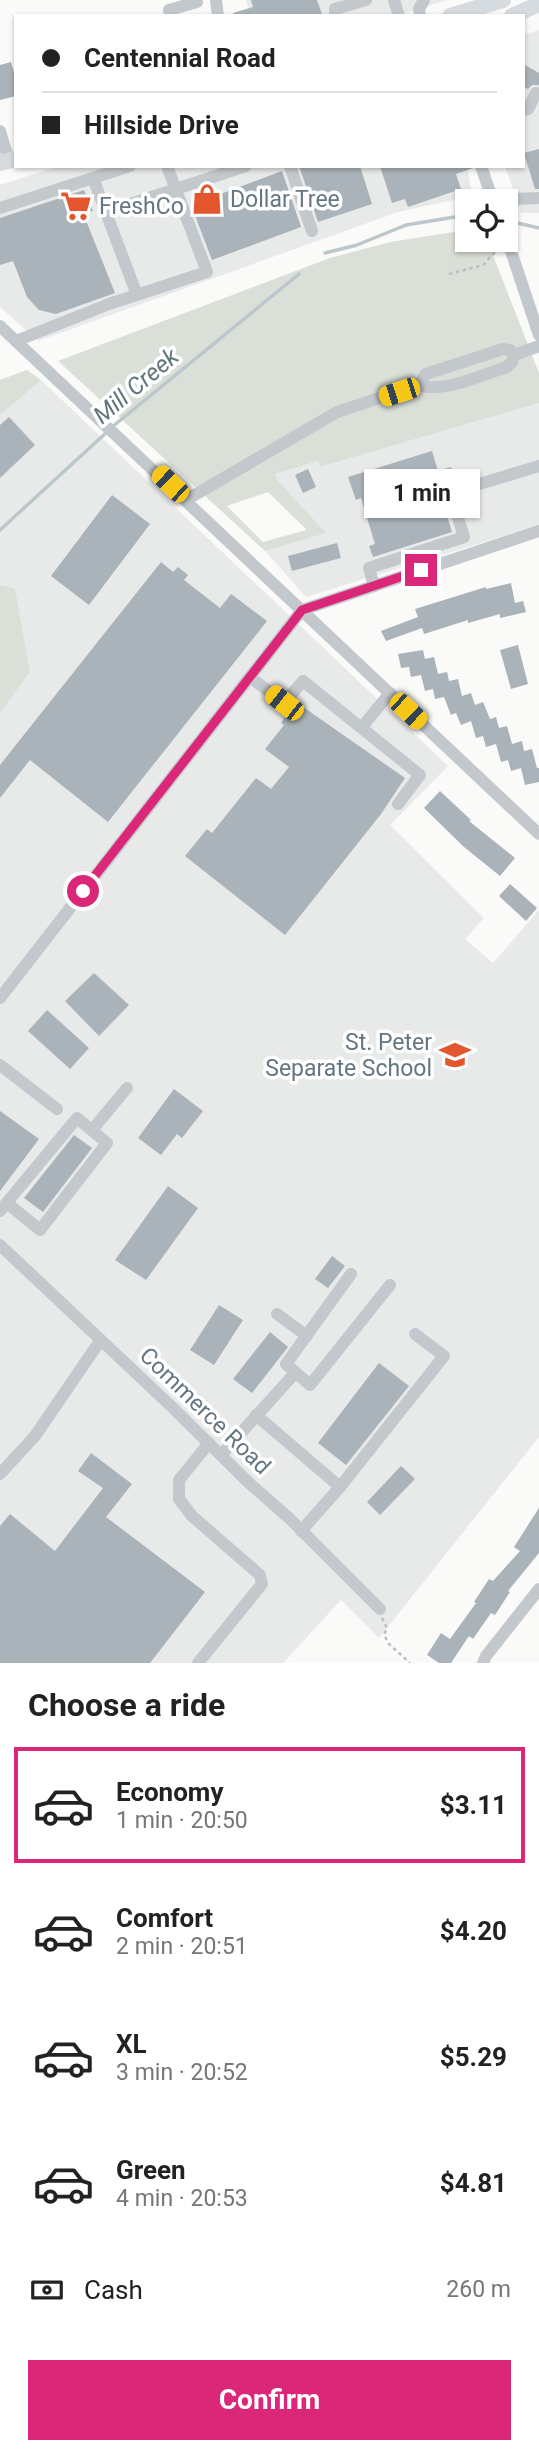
<!DOCTYPE html>
<meta charset="utf-8">
<style>
body{margin:0;font-family:Roboto,sans-serif;background:#f2f2f2;color:#222;height:100vh;display:flex;flex-direction:column;font-size:26px;white-space:nowrap}
*{box-sizing:border-box;margin:0}
p{font-size:23px;color:#767676}
.icon{flex:none;width:38px;height:38px;fill:none;stroke:currentColor;stroke-width:2;stroke-linecap:round;stroke-linejoin:round}
.map{position:relative;height:1663px;overflow:hidden}
.details{display:flex;flex-direction:column;background:#fff;flex:1}
.details>*{flex:none}
.top-card{position:absolute;left:14px;top:14px;width:511px;height:154px;border-radius:0px;box-shadow:0 2px 5px #0004;display:grid;align-content:center;height:154px;padding:0 28px;background:#fff}
.tools{position:absolute;left:455px;top:189px;display:grid;gap:14px}
.tools a{display:grid;place-items:center;width:63px;height:63px;border-radius:0px;background:#fff;box-shadow:0 2px 5px #0004;font-size:35px}
.end{position:absolute;width:32px;height:32px;margin:-16px;border:9px solid #db2777;background:#fff;box-shadow:0 0 0 4px #fff}
.from{border-radius:50%}
.bubble{position:absolute;height:49px;border-radius:0px;background:#fff;box-shadow:0 2px 5px #0004;font-size:23px;font-weight:700;line-height:49px;text-align:center}
.car{position:absolute;width:21px;height:42px;margin:-21px -10px;border-radius:9px;box-shadow:0 0 5px 2px #0007;background:linear-gradient(#f5c518 24%,#345 0 40%,#f5c518 0 76%,#345 0 86%,#f5c518 0)}
.top-card b{display:flex;align-items:center;gap:24px;height:66px;font-size:26px}
.top-card b+b{border-top:2px solid #e0e0e0}
.top-card i{width:18px;height:18px;background:#222}
ul{padding:0;list-style:none}
li{display:flex;align-items:center;gap:21px;height:116px;margin:0 14px 10px;padding:0 14px;border:4px solid transparent;border-radius:0px}
li div{flex:1}
li b{display:block;font-size:26px}
li em{font-style:normal;font-weight:700}
li.active{border-color:#db2777}
li>.icon{width:63px;height:63px;stroke-width:1.5}
h2{padding:0 28px;font-size:32px;line-height:84px}
.pay{display:flex;align-items:center;gap:18px;height:77px;padding:0 28px;font-size:26px}
.pay p{margin-inline-start:auto}
.primary-button{display:flex;gap:14px;margin-top:auto;padding:14px 28px}
.primary-button a{flex:1;height:80px;border-radius:0px;background:#db2777;color:#fff;font-size:28px;font-weight:700;line-height:80px;text-align:center}
.map>svg:first-child{display:block}
</style>
<div class="map">
<svg width="539" height="1663" viewBox="0 0 539 1663">
<rect width="100%" height="100%" fill="#fafaf8"/>
<!-- built -->
<g fill="#e8e9e9">
<path d="M246,0H446L398,16H251Z"/>
<path d="M539,30V213H521L505,166H523V35Z"/>
<path d="M59,166H467L472,196L398,212L38,341L0,307V185Z"/>
<path d="M41,380L448,766L390,825L484,918L465,939L493,963L539,910V1437L379,1638L341,1600L283,1663H0V713L30,672L15,588L0,585V415Z"/>
<path d="M539,403V525L306,597L265,551L325,533L276,480L275,474L318,461L320,467Z"/>
</g>
<!-- green -->
<g fill="#dadfd7" fill-rule="evenodd">
<path d="M467,230V240H487L539,373V403L320,467L318,461L275,474L277,480L326,533L265,551L58,361L330,258L390,242ZM268,492L306,529V530L263,542L227,506Z"/>
<path d="M27,370L41,380L0,415V380Z"/>
<path d="M0,585L15,588L30,672L0,713Z"/>
</g>
<g fill="none" stroke-linecap="round" stroke-linejoin="round">
<!-- stream -->
<g stroke="#bbc7cb" stroke-width="3.5">
<path d="M513,222L539,228"/>
<path d="M325,253L357,245L406,225L467,215"/>
<path d="M112,427L299,274"/>
<path d="M0,530L107,432"/>
</g>
</g>
<!-- building -->
<g fill="#aab3b9">
<path d="M251,0H317L322,14L233,16V13L253,7Z"/>
<path d="M11,62L16,79V96L0,100V65Z"/>
<path d="M523,64L539,73V85H532L528,89L523,86Z"/>
<path d="M539,149V189H535L524,153Z"/>
<path d="M299,166H360L372,204L318,222Z"/>
<path d="M380,166H472L473,168L456,174L461,189L408,207L405,199L392,203Z"/>
<path d="M282,171L301,227L212,260L191,205Z"/>
<path d="M84,190L93,211L83,213L115,293L56,314L39,310L27,297L13,261L0,265V218Z"/>
<path d="M9,417L35,445L0,478V425Z"/>
<path d="M432,451L438,471L451,467L456,484L455,491L458,501L445,509L452,532L373,557L369,546L375,544L361,498L356,500L348,477Z"/>
<path d="M308,469L316,487L303,493L295,475Z"/>
<path d="M112,495L150,524L89,605L51,576Z"/>
<path d="M337,543L341,558L292,571L288,556Z"/>
<path d="M161,562L173,572L178,567L188,575L184,580L220,608L231,594L267,621L108,822L30,760L0,798V765Z"/>
<path d="M511,583L515,603L523,601L526,612L500,618V614L468,623V620L424,634L422,628L386,641L381,631L418,617L415,609L486,587V589Z"/>
<path d="M518,645L528,684L511,689L500,650Z"/>
<path d="M423,650L425,659L434,657L438,674L447,672L449,681L458,679L462,696L471,693L475,705L483,702L490,719L496,717L499,728L507,726L512,744L522,741L524,751L532,749L537,768H539V782L525,785L521,768L511,771L508,760L501,762L496,744L486,747L483,736L476,738L471,721L461,725L456,713L451,715L444,697L435,699L433,689L425,691L421,675L411,677L409,667L401,668L398,654Z"/>
<path d="M296,702L405,778L381,814L285,935L185,856L207,829L212,833L256,778L271,789L289,767L265,749L284,725L281,723Z"/>
<path d="M440,791L471,820L469,821L515,858L500,876L464,847L424,808Z"/>
<path d="M510,884L537,908L526,921L499,896Z"/>
<path d="M94,973L129,1005L99,1036L65,1001Z"/>
<path d="M47,1010L89,1048L70,1069L28,1031Z"/>
<path d="M174,1089L203,1111L182,1138L177,1134L161,1155L138,1138Z"/>
<path d="M0,1111L39,1139L0,1191Z"/>
<path d="M74,1135L92,1148L43,1212L24,1198Z"/>
<path d="M168,1186L198,1208L146,1280L115,1260Z"/>
<path d="M332,1256L345,1266L328,1288L315,1279Z"/>
<path d="M219,1305L243,1320L214,1365L190,1350Z"/>
<path d="M270,1332L288,1347L252,1393L233,1379Z"/>
<path d="M379,1363L409,1386L346,1465L318,1443Z"/>
<path d="M91,1453L132,1484L106,1517L205,1592L150,1663H0V1526L10,1514L55,1551L103,1488L78,1471Z"/>
<path d="M401,1466L415,1479L380,1515L367,1502Z"/>
<path d="M539,1508V1553L508,1591L510,1592L495,1615L491,1613L473,1639L469,1636L451,1663H439L427,1655L441,1633L450,1639L476,1603L474,1602L489,1579L493,1581L520,1551L514,1547Z"/>
</g>
<g fill="none" stroke-linecap="round" stroke-linejoin="round">
<!-- path -->
<g stroke="#bbbfc2" stroke-width="2.5" stroke-dasharray="3.5 3.5" stroke-linecap="butt">
<path d="M449,274L483,265L497,250"/>
<path d="M382,1618L387,1628L384,1635L389,1644L410,1663"/>
</g>
<!-- minor -->
<g stroke="#c3c8cc" stroke-width="12">
<path d="M216,0L218,16"/>
<path d="M394,0L399,16"/>
<path d="M170,16L169,10L197,2"/>
<path d="M335,16V9L366,0"/>
<path d="M420,16L419,9L424,0"/>
<path d="M523,110L528,109L536,93"/>
<path d="M0,131L9,161"/>
<path d="M290,166L312,231"/>
<path d="M481,166L493,201"/>
<path d="M93,178L137,295"/>
<path d="M492,200L539,198"/>
<path d="M0,208L130,166"/>
<path d="M106,212L246,166"/>
<path d="M506,236L539,335"/>
<path d="M0,326L539,834"/>
<path d="M16,341L109,304L207,272L167,166"/>
<path d="M419,385L426,374L503,349L510,350L514,355L539,346"/>
<path d="M186,500L337,412L419,385C442,394 484,374 507,367L512,362L514,355"/>
<path d="M374,586L369,568L464,537L456,511L469,506L463,489L539,466"/>
<path d="M302,610L539,531"/>
<path d="M250,677L284,703L303,681L420,775L398,804"/>
<path d="M362,727L390,693"/>
<path d="M0,998L302,610"/>
<path d="M0,1065L57,1109"/>
<path d="M92,1130L127,1088"/>
<path d="M0,1211L77,1118L107,1143L40,1230L7,1203"/>
<path d="M0,1245L172,1407L249,1483L289,1518L380,1609"/>
<path d="M351,1274L286,1364L310,1385L390,1285"/>
<path d="M277,1314L307,1336"/>
<path d="M256,1415L340,1487L301,1531"/>
<path d="M221,1455L295,1373"/>
<path d="M0,1474L35,1436L100,1341"/>
<path d="M340,1487L444,1356L415,1334"/>
<path d="M198,1663L262,1584L260,1575L192,1516L179,1499V1480L209,1443"/>
<path d="M483,1663L486,1656L539,1589"/>
</g>
<!-- major -->
<g stroke="#d6dbdf" stroke-width="16">
<path d="M450,16L503,0"/>
<path d="M512,16L539,4"/>
<path d="M0,163L16,159"/>
</g>
</g>
<g fill="none" stroke-linecap="round" stroke-linejoin="round">
<!-- route -->
<path stroke="#db2777" stroke-width="9" d="M83,891L302,610L421,570"/>
</g>
<!-- icons -->
<defs>
<symbol id="shop-bare" viewBox="-9 -9 18 18"><path d="M-5-2.5h2.3a2.7 3.5 0 0 1 5.4 0H5L5.5 6h-11ZM-1.5-2.5h3a1.5 2.3 0 0 0-3 0Z" fill="#e4572e" stroke="#fff" stroke-width="2.5" paint-order="stroke"/></symbol>
<symbol id="supermarket-bare" viewBox="-9 -9 18 18"><path d="M-6-5.5h2.5l.6 2H6L4.5 2H-2.5L-4.4-4H-6ZM-1.5 3.2a1.3 1.3 0 1 0 .1 0ZM3 3.2a1.3 1.3 0 1 0 .1 0Z" fill="#e4572e" stroke="#fff" stroke-width="2.5" paint-order="stroke"/></symbol>
<symbol id="school-bare" viewBox="-9 -9 18 18"><path d="M0-5L7-2L0 1L-7-2ZM-4 1L0 2.5L4 1V4Q0 6-4 4Z" fill="#e4572e" stroke="#fff" stroke-width="2.5" paint-order="stroke"/></symbol>
</defs>
<g fill-rule="evenodd">
<use href="#shop-bare" x="185" y="177" width="44" height="44"/>
<use href="#supermarket-bare" x="54" y="184" width="44" height="44"/>
<use href="#school-bare" x="433" y="1033" width="44" height="44"/>
</g>
<g text-anchor="middle" dominant-baseline="central" stroke-width="7" stroke-linejoin="round" paint-order="stroke">
<!-- poi labels -->
<g font-size="23" fill="#657683" stroke="#fff" text-anchor="start">
<text x="230" y="199">Dollar Tree</text>
<text x="99" y="206">FreshCo</text>
<text x="432" y="1042" text-anchor="end">St. Peter<tspan x="432" dy="26">Separate School</tspan></text>
</g>
<!-- street labels -->
<g font-size="23" fill="#657683" stroke="#fff">
<text transform="translate(205 1411) rotate(44)">Commerce Road</text>
</g>
<!-- water labels -->
<g font-size="24" font-style="italic" fill="#60757c" stroke="#fff">
<text transform="translate(136 386) rotate(-40)">Mill Creek</text>
</g>
</g>
</svg>
<div class="tools">
<a><svg class="icon" aria-label="locate" viewBox="0 0 24 24"><circle cx="12" cy="12" r="6"/><path d="M12 2v4M12 18v4M2 12h4M18 12h4"/></svg></a>
</div>
<i class="end from" style="left:83px;top:891px"></i>
<i class="end" style="left:421px;top:570px"></i>
<div class="bubble" style="left:364px;top:469px;width:116px">1 min</div>
<i class="car" style="left:399px;top:392px;rotate:252deg"></i>
<i class="car" style="left:170px;top:484px;rotate:314deg"></i>
<i class="car" style="left:284px;top:703px;rotate:308deg"></i>
<i class="car" style="left:408px;top:711px;rotate:133deg"></i>
<div class="top-card">
<b><i class="from"></i>Centennial Road</b>
<b><i></i>Hillside Drive</b>
</div>
</div>
<section class="details">
<h2>Choose a ride</h2>
<ul>
<li class="active"><svg class="icon" aria-label="car" viewBox="0 0 24 24"><path d="M5 17H2v-5l4-1 3-4h7l3 4 3 1v5h-3M9 17h6M6 11h13"/><circle cx="7" cy="17" r="2"/><circle cx="17" cy="17" r="2"/></svg><div><b>Economy</b><p>1 min · 20:50</p></div><em>$3.11</em></li>
<li><svg class="icon" aria-label="car" viewBox="0 0 24 24"><path d="M5 17H2v-5l4-1 3-4h7l3 4 3 1v5h-3M9 17h6M6 11h13"/><circle cx="7" cy="17" r="2"/><circle cx="17" cy="17" r="2"/></svg><div><b>Comfort</b><p>2 min · 20:51</p></div><em>$4.20</em></li>
<li><svg class="icon" aria-label="car" viewBox="0 0 24 24"><path d="M5 17H2v-5l4-1 3-4h7l3 4 3 1v5h-3M9 17h6M6 11h13"/><circle cx="7" cy="17" r="2"/><circle cx="17" cy="17" r="2"/></svg><div><b>XL</b><p>3 min · 20:52</p></div><em>$5.29</em></li>
<li><svg class="icon" aria-label="car" viewBox="0 0 24 24"><path d="M5 17H2v-5l4-1 3-4h7l3 4 3 1v5h-3M9 17h6M6 11h13"/><circle cx="7" cy="17" r="2"/><circle cx="17" cy="17" r="2"/></svg><div><b>Green</b><p>4 min · 20:53</p></div><em>$4.81</em></li>
</ul>
<div class="pay"><svg class="icon" aria-label="cash" viewBox="0 0 24 24"><path d="M3 7h18v10H3z"/><circle cx="12" cy="12" r="2"/></svg>Cash<p>260 m</p></div>
<div class="primary-button"><a>Confirm</a></div>
</section>
